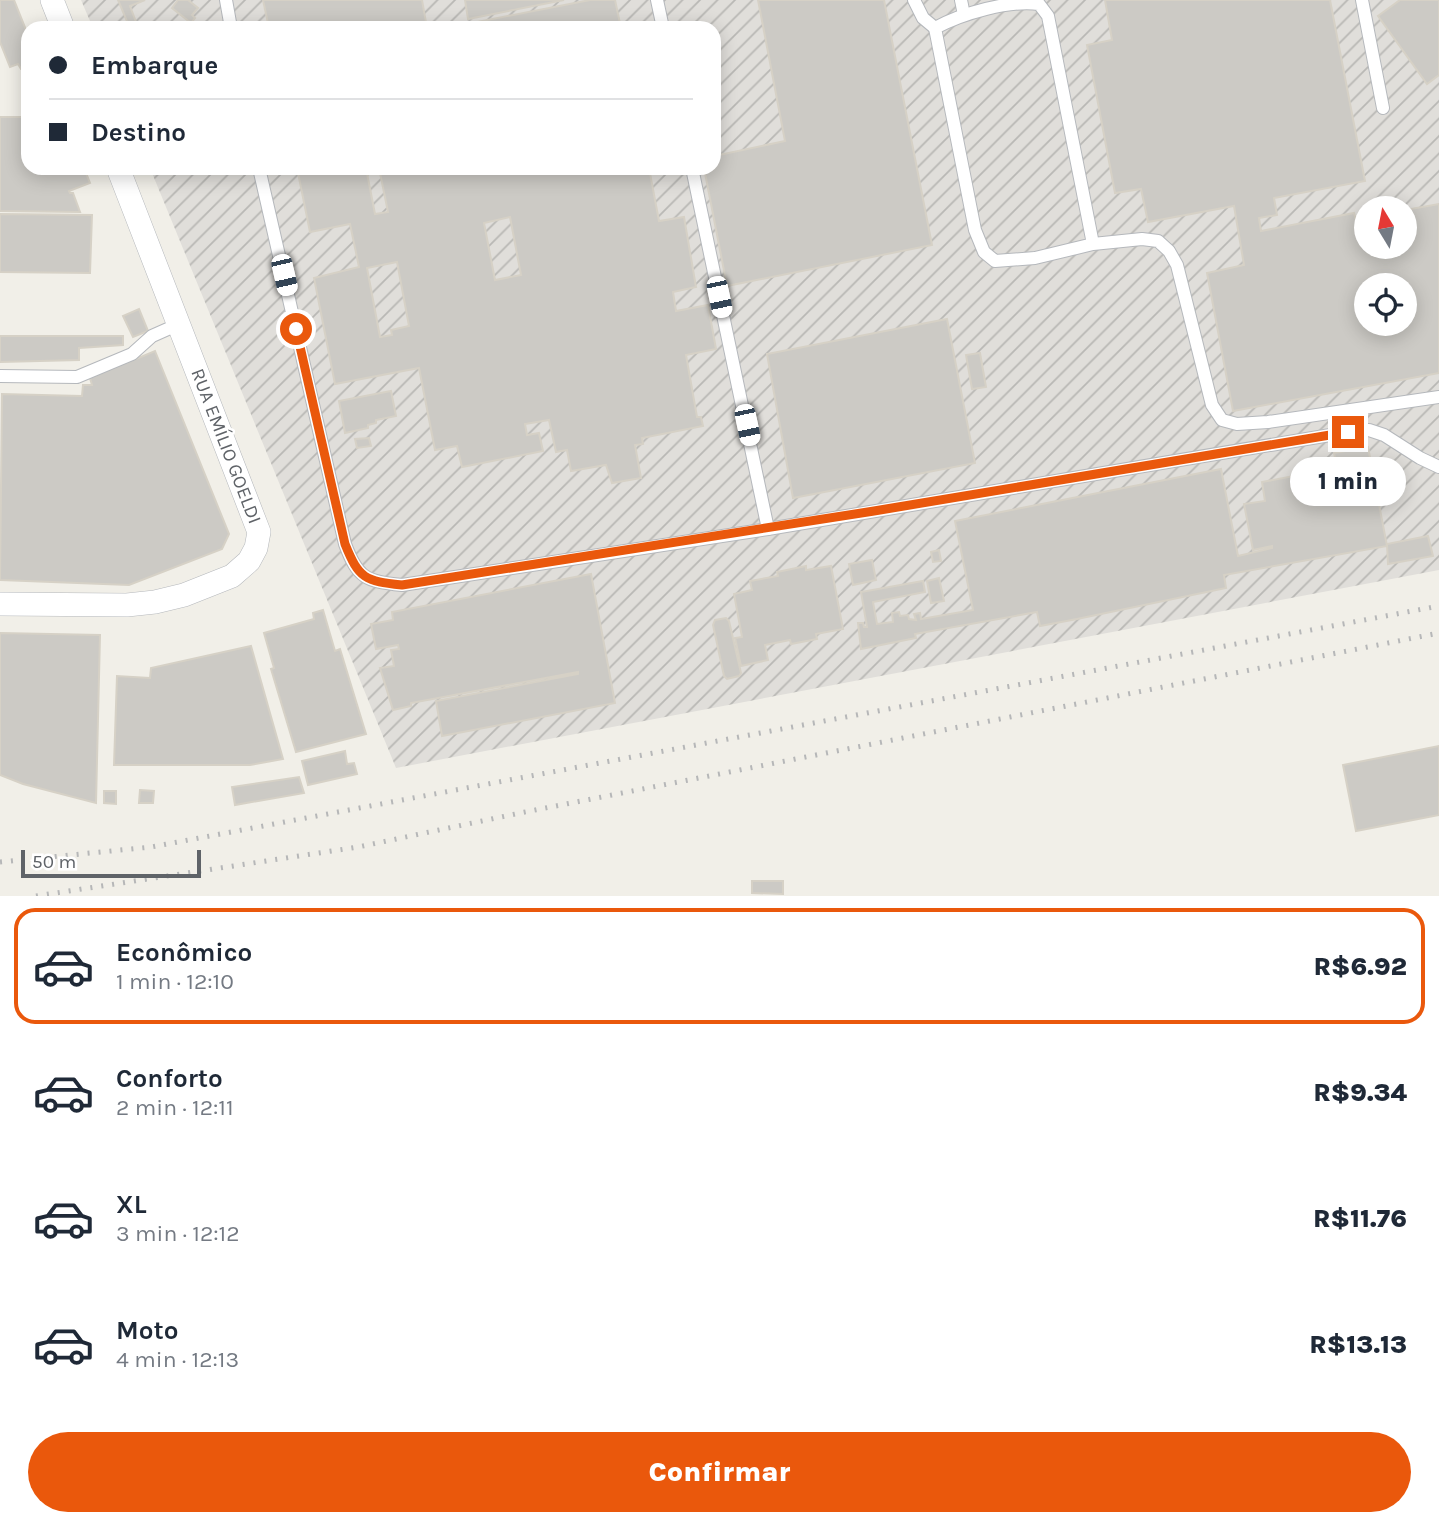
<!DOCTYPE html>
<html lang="pt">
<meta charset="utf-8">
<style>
body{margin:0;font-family:Karla,sans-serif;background:#f6f6f7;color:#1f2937;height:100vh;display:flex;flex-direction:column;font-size:26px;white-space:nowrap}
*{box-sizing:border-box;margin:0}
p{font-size:23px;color:#747a83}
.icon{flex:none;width:38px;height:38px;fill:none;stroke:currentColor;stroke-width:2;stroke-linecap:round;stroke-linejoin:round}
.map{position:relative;height:896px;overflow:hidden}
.side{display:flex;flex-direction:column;background:#fff;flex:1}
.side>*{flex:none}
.hud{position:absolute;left:21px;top:21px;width:700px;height:154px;border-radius:21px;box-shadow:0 4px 18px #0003;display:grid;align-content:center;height:154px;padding:0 28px;background:#fff}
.needle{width:46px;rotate:350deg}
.fabs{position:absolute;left:1354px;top:196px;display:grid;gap:14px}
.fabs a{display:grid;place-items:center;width:63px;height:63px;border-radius:50%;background:#fff;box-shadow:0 4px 18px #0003;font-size:35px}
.scale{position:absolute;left:21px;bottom:18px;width:180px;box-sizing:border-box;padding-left:7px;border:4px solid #5f6368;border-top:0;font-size:19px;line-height:24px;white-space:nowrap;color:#5f6368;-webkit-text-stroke:5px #fff;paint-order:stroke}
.end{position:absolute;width:32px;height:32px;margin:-16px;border:9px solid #ea580c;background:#fff;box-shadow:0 0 0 4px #fff}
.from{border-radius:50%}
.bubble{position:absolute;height:49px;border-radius:24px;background:#fff;box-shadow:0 4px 18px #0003;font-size:23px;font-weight:800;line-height:49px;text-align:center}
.car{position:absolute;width:21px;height:42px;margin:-21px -10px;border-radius:9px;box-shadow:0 0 5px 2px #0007;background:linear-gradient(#fff 24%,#345 0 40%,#fff 0 76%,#345 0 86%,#fff 0)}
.hud b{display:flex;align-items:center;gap:24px;height:66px;font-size:26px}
.hud b+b{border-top:2px solid #e0e1e3}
.hud i{width:18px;height:18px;background:#1f2937}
ul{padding:12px 0 0;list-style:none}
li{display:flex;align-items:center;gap:21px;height:116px;margin:0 14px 10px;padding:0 14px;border:4px solid transparent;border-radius:21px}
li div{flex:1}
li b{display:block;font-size:26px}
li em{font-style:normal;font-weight:800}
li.active{border-color:#ea580c}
li>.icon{width:63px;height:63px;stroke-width:1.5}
.button{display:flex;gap:14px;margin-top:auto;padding:14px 28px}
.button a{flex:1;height:80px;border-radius:42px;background:#ea580c;color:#fff;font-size:28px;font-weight:800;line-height:80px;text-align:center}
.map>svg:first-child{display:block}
</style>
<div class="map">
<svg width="1439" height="896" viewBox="0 0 1439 896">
<defs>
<pattern id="industrial-furrows" width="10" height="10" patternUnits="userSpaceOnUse" patternTransform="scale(1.75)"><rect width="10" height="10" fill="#e0deda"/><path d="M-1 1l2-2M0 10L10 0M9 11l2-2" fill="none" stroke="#b9b8b5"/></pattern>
</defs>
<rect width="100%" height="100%" fill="#f1efe8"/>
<!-- industrial -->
<path fill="url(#industrial-furrows)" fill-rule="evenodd" d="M81,0H1439V570L396,768L150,168H714V28H93ZM1367,208H1405V247H1367ZM1367,285H1405V324H1367Z"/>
<!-- building -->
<g fill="#cccac5" stroke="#d6d1c6" stroke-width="2" fill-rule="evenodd">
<path d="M0,0H14L28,35V68L21,69L18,64L10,67L0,42Z"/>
<path d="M118,0H145L130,6L136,22L129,26Z"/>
<path d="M178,0H188L198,8L192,15L195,18L191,23L172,8Z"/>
<path d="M263,0H422L427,28H269Z"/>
<path d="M465,0H564L468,19Z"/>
<path d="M590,0H615L621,28H473L472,23Z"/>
<path d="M758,0H884L932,245L727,286L704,168H714V156L785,141Z"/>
<path d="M1105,0H1330L1365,181L1274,198L1277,215L1259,218L1261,231L1354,213L1356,220L1367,218V247H1405V210L1439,204V373L1233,411L1207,273L1244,265L1234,206L1148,222L1141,189L1115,193L1087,45L1112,40ZM1367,285H1405V324H1367Z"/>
<path d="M1400,0H1439V75L1427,84L1378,16Z"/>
<path d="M0,117H28V168H84L90,183L69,191L70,193H73L80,212L0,211Z"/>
<path d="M297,168H366L375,214L388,212L379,168H649L659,221L684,217L696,287L673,292L676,311L708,305L716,349L686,355L697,417H701L703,426L642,438L643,444L635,445L641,478L612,483L606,465L571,471L567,450L556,452L549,420L525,424L527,435L539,433L543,451L462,467L457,446L435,450L419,368L335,384L314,278L359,267L350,224L310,232ZM510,217L521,275L495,280L484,223ZM397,262L409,326L391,330L392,335L380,337L367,268Z"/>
<path d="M0,214L92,215L90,273L0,272Z"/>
<path d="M139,309L148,331L133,337L123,316Z"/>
<path d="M947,319L975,463L793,498L767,354Z"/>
<path d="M0,336H123V345L79,348V360L0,362Z"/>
<path d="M155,351L229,534L222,549L129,585L0,580L2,394L82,396L83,385H92L90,378Z"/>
<path d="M980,353L986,387L972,389L966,355Z"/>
<path d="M391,391L396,416L376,420V423L368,425V428L345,433L339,401Z"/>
<path d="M369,438L371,446L357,448L355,439Z"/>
<path d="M1368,447L1387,546L1224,575L1226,588L1077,619L1040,626L1037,612L915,634L916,638L861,649L858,623H863L864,627H867L861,592L923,581L925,592L873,602L877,624L893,622L892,613L899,612L900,616L908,615L909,619L916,620L914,614L920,613L921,619L973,610L955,521L1221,469L1238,556L1272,548V546L1253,550L1244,504L1265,501L1262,482L1337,468L1334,453Z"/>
<path d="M1428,536L1433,556L1388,564L1387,544Z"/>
<path d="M939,550L941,561L933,562L931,552Z"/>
<path d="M872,560L876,580L853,585L849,564Z"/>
<path d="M806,566V570L831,566L843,629L816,634L817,639L791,644L790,640L765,645L768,660L741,666L735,638L742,637L734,594L752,590L750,581L778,576L777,572Z"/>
<path d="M591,574L615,703L442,736L436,701L578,674V672L411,703V706L393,710L380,668L394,666L391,650L399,649L398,645L376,649L371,624L393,620L392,612Z"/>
<path d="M939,578L944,601L931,603L927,581Z"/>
<path d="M323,610L335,651L340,649L366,734L296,752L271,669L274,668L264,633L314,619L313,613Z"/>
<path d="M726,618L729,621L741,673L739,676L727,679L724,676L713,625L715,620Z"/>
<path d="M0,633L100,635L96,803L23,784L0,775Z"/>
<path d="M251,646L283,759L250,765H114L117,676L150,678L151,668Z"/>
<path d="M1439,746V815L1356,831L1343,765Z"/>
<path d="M345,751L347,764L354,763L357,774L308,785L302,761Z"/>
<path d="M299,777L304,793L235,805L232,787Z"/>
<path d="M140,790L154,791L153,803H139Z"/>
<path d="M104,791H116V804L104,803Z"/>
<path d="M752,881H783V894L752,893Z"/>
</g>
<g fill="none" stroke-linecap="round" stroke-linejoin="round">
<defs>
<g id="service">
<path d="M226,0L231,28"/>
<path d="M657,0L663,28"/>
<path d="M914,0L923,18L935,28"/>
<path d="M961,0L964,15"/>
<path d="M1362,0L1383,108"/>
<path d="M259,168L345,544C358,579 366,581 402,585L768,529L1348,432L1369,430L1384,435L1420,458L1439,467"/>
<path d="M692,168L768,529"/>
<path d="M1093,244L1048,16L1039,4C1009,0 963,13 935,28L975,230L984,252L995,261L1035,258L1093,244L1142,239L1158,241L1169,251L1177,265L1212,405L1222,420L1237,424L1268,422L1439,397"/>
<path d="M0,376L77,377L132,354L152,336L179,324"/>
</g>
<g id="minor">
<path d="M52,0L63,28"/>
<path d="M0,604L127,605L155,602L184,595L232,576L249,561L256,548L259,532L118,168"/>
</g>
</defs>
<!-- service casing -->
<use href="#service" stroke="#b5b8bc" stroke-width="14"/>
<!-- minor casing -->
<use href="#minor" stroke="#b5b8bc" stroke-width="24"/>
<!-- service -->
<use href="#service" stroke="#fff" stroke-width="12"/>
<!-- minor -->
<use href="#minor" stroke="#fff" stroke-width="23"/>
<!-- rail -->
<g stroke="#b6b7b8" stroke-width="5" stroke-dasharray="2 9" stroke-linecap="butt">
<path d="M0,862L151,847L1439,606"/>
<path d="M36,896L358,847L520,813L1439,633"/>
</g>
</g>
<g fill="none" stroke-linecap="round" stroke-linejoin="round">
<!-- route -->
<path stroke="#ea580c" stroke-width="9" d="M296,329L345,544C359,579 365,581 402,585L874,511L1348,432"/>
</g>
<g text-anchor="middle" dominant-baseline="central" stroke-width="5" stroke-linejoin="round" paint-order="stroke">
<!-- street labels -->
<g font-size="19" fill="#5f6368" stroke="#fff">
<text transform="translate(226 446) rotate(69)">RUA EMÍLIO GOELDI</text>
</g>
</g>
</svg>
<div class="fabs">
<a><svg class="needle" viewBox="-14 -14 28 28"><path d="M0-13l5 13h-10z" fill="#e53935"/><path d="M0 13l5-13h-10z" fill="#747a83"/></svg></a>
<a><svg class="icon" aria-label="locate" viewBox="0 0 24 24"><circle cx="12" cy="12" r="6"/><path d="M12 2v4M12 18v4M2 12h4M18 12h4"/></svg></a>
</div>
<div class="scale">50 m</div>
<i class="end from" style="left:296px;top:329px"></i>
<i class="end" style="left:1348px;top:432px"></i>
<div class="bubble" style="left:1290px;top:457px;width:116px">1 min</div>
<i class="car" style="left:284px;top:275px;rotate:167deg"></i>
<i class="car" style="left:719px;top:297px;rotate:168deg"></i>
<i class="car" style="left:747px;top:425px;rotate:168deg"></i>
<div class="hud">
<b><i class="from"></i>Embarque</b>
<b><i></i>Destino</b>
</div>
</div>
<section class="side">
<ul>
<li class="active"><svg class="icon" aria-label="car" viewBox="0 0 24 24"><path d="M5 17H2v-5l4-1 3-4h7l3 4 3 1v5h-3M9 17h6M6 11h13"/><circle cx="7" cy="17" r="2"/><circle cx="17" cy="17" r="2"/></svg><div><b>Econômico</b><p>1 min · 12:10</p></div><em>R$6.92</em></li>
<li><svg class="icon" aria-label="car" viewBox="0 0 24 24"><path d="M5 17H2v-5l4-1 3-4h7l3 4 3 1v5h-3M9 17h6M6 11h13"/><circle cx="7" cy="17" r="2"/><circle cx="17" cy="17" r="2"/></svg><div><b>Conforto</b><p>2 min · 12:11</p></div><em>R$9.34</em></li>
<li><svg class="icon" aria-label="car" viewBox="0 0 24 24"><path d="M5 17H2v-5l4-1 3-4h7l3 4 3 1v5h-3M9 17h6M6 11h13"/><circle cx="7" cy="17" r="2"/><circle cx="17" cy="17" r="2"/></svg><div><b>XL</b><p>3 min · 12:12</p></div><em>R$11.76</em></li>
<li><svg class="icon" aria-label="car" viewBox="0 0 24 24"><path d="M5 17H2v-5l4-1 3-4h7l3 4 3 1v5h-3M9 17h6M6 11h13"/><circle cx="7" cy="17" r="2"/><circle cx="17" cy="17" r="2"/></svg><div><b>Moto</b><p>4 min · 12:13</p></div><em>R$13.13</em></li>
</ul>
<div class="button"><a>Confirmar</a></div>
</section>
